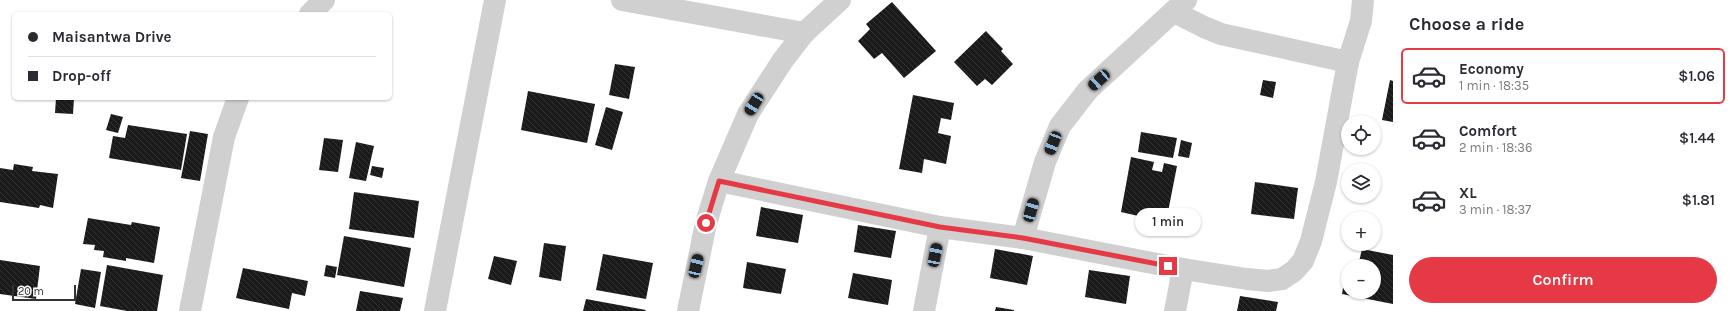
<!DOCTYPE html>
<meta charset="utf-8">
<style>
body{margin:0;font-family:Karla,sans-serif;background:#f2f2f3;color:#2b2b33;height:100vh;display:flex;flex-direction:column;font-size:15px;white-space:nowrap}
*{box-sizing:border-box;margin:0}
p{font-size:13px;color:#7c7c81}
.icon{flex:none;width:22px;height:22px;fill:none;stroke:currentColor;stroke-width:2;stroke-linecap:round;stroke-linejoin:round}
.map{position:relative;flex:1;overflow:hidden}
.panel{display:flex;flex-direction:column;background:#fff;width:340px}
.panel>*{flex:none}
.top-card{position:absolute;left:12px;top:12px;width:380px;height:88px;border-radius:6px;box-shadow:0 1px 3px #0004;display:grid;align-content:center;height:88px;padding:0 16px;background:#fff}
.fabs{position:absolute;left:1341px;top:115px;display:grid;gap:8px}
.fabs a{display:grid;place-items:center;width:40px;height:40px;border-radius:50%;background:#fff;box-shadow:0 1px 3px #0004;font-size:20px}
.scale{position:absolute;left:12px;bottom:10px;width:64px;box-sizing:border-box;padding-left:4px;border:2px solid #333;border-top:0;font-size:11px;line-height:14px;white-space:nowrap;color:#333;-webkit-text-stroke:3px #fff;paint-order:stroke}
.end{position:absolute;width:18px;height:18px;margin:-9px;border:5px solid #e63946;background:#fff;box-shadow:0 0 0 2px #fff}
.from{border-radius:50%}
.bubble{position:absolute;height:28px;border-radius:14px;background:#fff;box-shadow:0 1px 3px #0004;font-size:13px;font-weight:600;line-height:28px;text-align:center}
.car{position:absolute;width:12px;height:24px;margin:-12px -6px;border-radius:5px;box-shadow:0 0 3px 1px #0007;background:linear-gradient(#222 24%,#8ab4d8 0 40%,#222 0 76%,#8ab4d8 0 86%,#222 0)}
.top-card b{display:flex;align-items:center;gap:14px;height:38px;font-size:15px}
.top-card b+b{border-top:1px solid #e1e1e2}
.top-card i{width:10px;height:10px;background:#2b2b33}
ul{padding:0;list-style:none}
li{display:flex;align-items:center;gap:12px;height:56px;margin:0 8px 6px;padding:0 8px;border:2px solid transparent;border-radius:6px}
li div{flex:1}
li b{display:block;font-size:15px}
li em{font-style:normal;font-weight:600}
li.on{border-color:#e63946}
li>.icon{width:36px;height:36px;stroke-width:1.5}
h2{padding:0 16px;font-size:18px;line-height:48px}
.primary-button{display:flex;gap:8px;margin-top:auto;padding:8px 16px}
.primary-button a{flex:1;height:46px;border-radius:24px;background:#e63946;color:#fff;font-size:16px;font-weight:600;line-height:46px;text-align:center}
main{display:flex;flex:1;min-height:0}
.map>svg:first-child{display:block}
</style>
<main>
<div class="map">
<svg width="1393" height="311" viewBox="0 0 1393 311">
<defs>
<pattern id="building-back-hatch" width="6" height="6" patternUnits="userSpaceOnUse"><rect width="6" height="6" fill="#1a1a1a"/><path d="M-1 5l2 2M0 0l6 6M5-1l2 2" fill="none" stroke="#333"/></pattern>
</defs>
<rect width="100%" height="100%" fill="#fff"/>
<!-- building -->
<g fill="url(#building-back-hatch)">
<path d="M892,2L936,51L904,78L882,53L874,59L858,41L870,29L866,24Z"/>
<path d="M986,31L1003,49L1001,51L1013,64L992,85L985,79L977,86L954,62Z"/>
<path d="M615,64L635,67L629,99L609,95Z"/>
<path d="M1263,80L1276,82L1273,98L1260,95Z"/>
<path d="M1390,80L1393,81V122L1382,120Z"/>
<path d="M528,91L595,104L587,143L521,130Z"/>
<path d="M913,95L954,103L951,120L941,118L938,133L951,136L946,164L924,159L922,173L899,169Z"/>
<path d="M56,98H74L73,114L55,113Z"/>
<path d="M606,107L623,112L612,150L595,145Z"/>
<path d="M111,114L123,117L118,133L106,130Z"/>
<path d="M128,125L187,134L181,170L109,158L113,136L125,138Z"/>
<path d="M190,131L208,134L200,181L181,178Z"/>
<path d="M1141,132L1177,138L1173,158L1138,152Z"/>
<path d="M324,138L343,140L338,172L319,170Z"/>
<path d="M1181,140L1192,143L1189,158L1178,156Z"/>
<path d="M356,142L374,146L366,181L349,178Z"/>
<path d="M1131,157L1154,162L1152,170L1162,172L1164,163L1177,166L1168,212L1149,208L1147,218L1121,212Z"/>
<path d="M14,164L33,167L32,171L58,174L53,208L40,205L39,208L0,202V168L13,170Z"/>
<path d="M372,166L384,168L382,178L370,175Z"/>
<path d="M1255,182L1298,188L1294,219L1251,214Z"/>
<path d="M354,192L419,201L414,238L349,229Z"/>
<path d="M761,207L803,215L798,243L756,236Z"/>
<path d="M88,218L131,225L132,222L160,227L154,263L126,258V261L103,257L104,251L94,250L95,245L83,244Z"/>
<path d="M858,225L896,231L891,258L854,252Z"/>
<path d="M344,236L411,248L404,287L337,275Z"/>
<path d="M544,243L566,246L561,281L539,277Z"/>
<path d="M995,249L1033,256L1027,285L990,278Z"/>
<path d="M1362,249L1393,255V304L1342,294L1346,270H1348V292H1374V266H1358Z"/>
<path d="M603,254L653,263L646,299L596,290Z"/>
<path d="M494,256L517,261L511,285L488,279Z"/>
<path d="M0,260L40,266L36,299L0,294Z"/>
<path d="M747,262L786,269L781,294L743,288Z"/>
<path d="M107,265L163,275L157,311H127L100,306Z"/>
<path d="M326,265L337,267L335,278L324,276Z"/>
<path d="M243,268L308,281L305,296L292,293L289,309L236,298Z"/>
<path d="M81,269L101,272L95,308L75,304Z"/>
<path d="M1089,270L1130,276L1126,304L1085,297Z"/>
<path d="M853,273L892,280L888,305L848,298Z"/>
<path d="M360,291L403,298L400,311H356Z"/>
<path d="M1240,296L1278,302L1276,311H1237Z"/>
<path d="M586,299L646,310L645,311H583Z"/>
<path d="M996,307L1014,310V311H995Z"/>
</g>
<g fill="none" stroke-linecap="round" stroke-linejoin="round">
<!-- street -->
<g stroke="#d0d0d0" stroke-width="22">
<path d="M622,0L804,33"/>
<path d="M1174,12L1204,27L1221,34L1348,62"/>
<path d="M310,14L324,0"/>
<path d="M719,181L940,227L1023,238L1183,269L1247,279L1268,281L1282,279L1294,271L1303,261L1311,241L1326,182L1348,62L1361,21L1363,0"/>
<path d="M1023,238L1045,162L1060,126L1088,90L1186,0"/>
<path d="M190,311L224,137L238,98"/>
<path d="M435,311L495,0"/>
<path d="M688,311L706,223L719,181L748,114L783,60L804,33L840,0"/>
<path d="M924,311L940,227"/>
<path d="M1175,311L1183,269"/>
</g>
</g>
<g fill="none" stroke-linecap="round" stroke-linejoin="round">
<!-- route -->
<path stroke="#e63946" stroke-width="5" d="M706,223L719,181L940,227L1023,238L1168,266"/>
</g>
</svg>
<div class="fabs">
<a><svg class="icon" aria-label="locate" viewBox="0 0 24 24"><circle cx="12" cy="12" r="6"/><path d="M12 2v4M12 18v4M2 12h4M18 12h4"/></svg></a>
<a><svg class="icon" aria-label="layers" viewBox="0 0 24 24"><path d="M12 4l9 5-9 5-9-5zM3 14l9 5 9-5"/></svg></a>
<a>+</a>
<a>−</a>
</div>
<div class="scale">20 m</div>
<i class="end from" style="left:706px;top:223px"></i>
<i class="end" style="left:1168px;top:266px"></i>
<div class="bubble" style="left:1135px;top:208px;width:66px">1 min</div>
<i class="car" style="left:1099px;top:80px;rotate:228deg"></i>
<i class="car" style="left:754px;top:104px;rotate:212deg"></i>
<i class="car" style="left:1053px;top:143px;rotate:201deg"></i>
<i class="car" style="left:1031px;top:210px;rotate:16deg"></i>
<i class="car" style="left:935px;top:255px;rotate:11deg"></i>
<i class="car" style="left:696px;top:266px;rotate:13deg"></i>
<div class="top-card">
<b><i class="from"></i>Maisantwa Drive</b>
<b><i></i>Drop-off</b>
</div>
</div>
<section class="panel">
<h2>Choose a ride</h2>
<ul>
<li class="on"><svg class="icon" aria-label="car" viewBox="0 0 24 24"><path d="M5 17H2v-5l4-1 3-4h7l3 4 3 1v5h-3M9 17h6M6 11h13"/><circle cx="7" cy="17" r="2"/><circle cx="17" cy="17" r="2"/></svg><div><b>Economy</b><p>1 min · 18:35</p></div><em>$1.06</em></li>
<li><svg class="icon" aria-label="car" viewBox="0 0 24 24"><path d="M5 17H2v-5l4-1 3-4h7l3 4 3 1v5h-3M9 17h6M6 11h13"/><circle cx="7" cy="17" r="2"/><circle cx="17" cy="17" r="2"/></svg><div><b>Comfort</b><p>2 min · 18:36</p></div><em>$1.44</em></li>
<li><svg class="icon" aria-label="car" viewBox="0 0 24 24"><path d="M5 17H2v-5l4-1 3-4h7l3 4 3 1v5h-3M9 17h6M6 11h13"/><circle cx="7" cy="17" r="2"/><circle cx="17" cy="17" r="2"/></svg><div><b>XL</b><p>3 min · 18:37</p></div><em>$1.81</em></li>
</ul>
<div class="primary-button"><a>Confirm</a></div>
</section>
</main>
